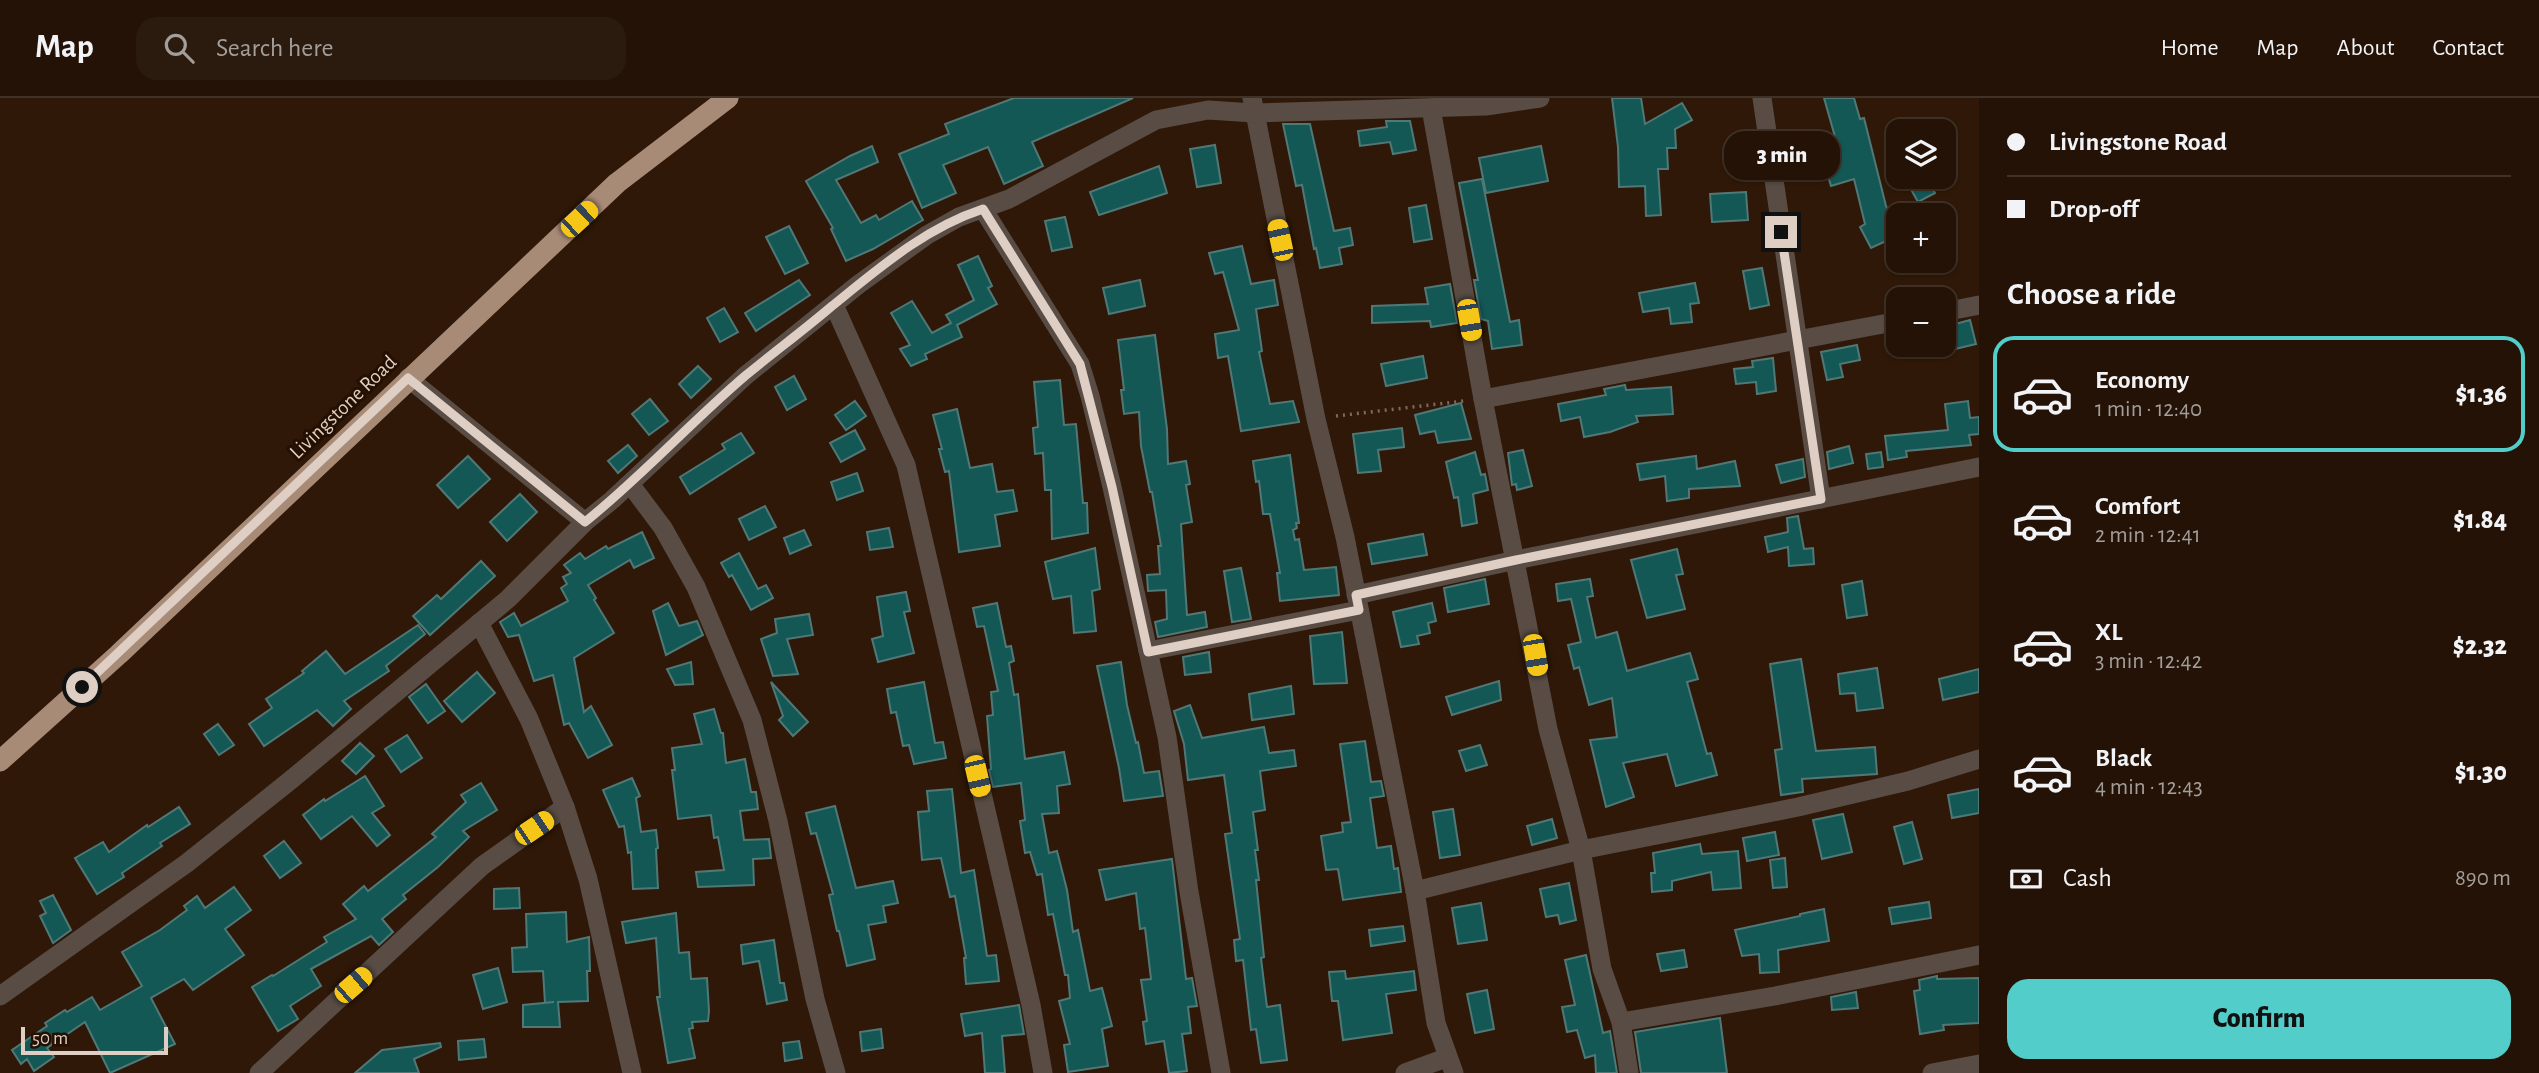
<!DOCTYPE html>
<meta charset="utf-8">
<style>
body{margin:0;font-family:"Alegreya Sans",sans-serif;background:#2b1b0f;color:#f1f3f6;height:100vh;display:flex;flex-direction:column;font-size:26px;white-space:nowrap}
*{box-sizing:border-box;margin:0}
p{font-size:23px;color:#a39e9a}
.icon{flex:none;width:38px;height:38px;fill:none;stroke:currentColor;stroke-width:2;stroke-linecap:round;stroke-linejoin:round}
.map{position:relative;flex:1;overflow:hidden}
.drawer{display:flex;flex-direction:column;background:#231205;width:560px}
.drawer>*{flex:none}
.banner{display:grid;align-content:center;height:154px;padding:0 28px;background:#231205}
.fabs{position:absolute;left:1886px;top:21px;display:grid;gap:14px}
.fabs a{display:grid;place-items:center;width:70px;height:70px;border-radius:14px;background:#231205;box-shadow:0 2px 5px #0004,0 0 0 2px #403227;font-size:35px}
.scale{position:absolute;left:21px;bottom:18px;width:147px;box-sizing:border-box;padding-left:7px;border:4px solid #decec4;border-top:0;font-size:19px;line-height:24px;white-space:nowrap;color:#decec4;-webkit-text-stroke:5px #240f01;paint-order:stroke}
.end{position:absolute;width:32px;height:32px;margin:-16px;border:9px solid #decec4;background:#111;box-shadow:0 0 0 4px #111}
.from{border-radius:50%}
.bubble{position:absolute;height:49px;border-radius:21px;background:#231205;box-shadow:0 2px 5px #0004,0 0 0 2px #403227;font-size:23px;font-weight:800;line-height:49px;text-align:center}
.car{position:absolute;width:21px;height:42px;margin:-21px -10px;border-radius:9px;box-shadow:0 0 5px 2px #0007;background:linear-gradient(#f5c518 24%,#345 0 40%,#f5c518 0 76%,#345 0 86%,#f5c518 0)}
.banner b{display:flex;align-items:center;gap:24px;height:66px;font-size:26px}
.banner b+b{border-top:2px solid #403227}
.banner i{width:18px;height:18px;background:#f1f3f6}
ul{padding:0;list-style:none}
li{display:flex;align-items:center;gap:21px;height:116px;margin:0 14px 10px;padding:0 14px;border:4px solid transparent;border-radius:21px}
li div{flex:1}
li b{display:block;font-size:26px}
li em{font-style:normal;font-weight:800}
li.active{border-color:#53cdc9}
li>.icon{width:63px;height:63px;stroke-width:1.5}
h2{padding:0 28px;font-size:32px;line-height:84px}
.pay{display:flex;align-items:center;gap:18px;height:77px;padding:0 28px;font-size:26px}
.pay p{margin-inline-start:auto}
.action{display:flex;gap:14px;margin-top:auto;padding:14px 28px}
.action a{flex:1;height:80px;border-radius:21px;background:#53cdc9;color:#111;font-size:28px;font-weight:800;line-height:80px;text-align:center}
header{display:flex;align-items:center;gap:42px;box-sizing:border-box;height:98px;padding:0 35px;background:#231205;border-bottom:2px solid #403227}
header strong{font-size:33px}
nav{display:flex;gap:38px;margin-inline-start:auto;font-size:24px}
.search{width:490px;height:63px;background:#2b1b0f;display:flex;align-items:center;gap:18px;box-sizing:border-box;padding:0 24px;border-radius:21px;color:#a39e9a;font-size:26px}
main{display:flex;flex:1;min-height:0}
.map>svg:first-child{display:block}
</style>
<header>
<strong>Map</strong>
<div class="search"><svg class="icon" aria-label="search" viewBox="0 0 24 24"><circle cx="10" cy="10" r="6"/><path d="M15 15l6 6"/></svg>Search here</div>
<nav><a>Home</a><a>Map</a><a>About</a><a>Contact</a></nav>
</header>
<main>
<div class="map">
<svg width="1979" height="975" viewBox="0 0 1979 975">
<rect width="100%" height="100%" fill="#2f1807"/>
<!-- building -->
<g fill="#145856" stroke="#4f7876" stroke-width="2">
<path d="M1014,0H1133L1032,44L1043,68L1004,86L988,49L943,67L956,95L922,110L899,56L949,36L945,26Z"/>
<path d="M1612,0H1641L1645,26L1682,5L1692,22L1675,31L1676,50H1667L1668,71H1658L1661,117L1646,118L1645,88L1619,89L1618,49Z"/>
<path d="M1824,0H1854L1860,21L1864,20L1886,108L1899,133V137L1871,150L1860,129L1865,126L1854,81L1831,88L1824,65L1841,60Z"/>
<path d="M1386,23H1410L1416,52L1393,56L1390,44L1360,48L1358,33L1387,29Z"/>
<path d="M1283,26H1310L1334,133L1350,130L1353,147L1339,150L1342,166L1320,170L1316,150L1314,151L1302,87L1296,88Z"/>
<path d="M1215,47L1221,85L1197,89L1190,51Z"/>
<path d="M872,48L878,64L836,82L861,125L876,117L879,122L912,103L923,122L873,151L846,163L831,131L833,130L806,83L850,58Z"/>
<path d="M1541,48L1548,83L1486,95L1479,60Z"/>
<path d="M1159,68L1167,95L1099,117L1090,94Z"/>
<path d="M1904,79H1926L1935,95L1918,104Z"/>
<path d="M1482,81L1510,224L1519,222L1522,247L1492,251L1488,223L1481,221L1474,182H1478L1459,85Z"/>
<path d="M1746,94L1748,122L1712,124L1710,96Z"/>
<path d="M1426,107L1432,141L1414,144L1409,110Z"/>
<path d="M1065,119L1072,149L1052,153L1045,123Z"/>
<path d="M789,128L808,165L785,176L766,139Z"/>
<path d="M1242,148L1251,186L1274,182L1278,207L1256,211L1262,253L1259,254L1270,306L1293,303L1299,324L1241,333L1228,258L1218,260L1215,236L1239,232L1223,174L1215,176L1209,155Z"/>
<path d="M978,158L992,188L988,190L997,206L957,227L962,239L925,256L927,261L911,268L900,251L910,247L891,215L912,203L932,235L951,225L946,217L974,202L958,167Z"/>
<path d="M1762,170L1769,207L1750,211L1743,173Z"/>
<path d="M799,182L810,197L756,233L745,215Z"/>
<path d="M1140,182L1145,208L1109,216L1103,190Z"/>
<path d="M1695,185L1699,205L1690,206L1692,224L1671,226L1669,210L1643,214L1639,195Z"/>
<path d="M1450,186L1457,225L1431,229L1430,223L1372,225V208L1428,206L1425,190Z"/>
<path d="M724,210L738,234L720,244L707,220Z"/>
<path d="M1970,222L1976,246L1947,253L1944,229Z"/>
<path d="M1155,237L1167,331L1168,366L1186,363L1190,386L1186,387L1192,424L1181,426L1187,517L1205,514L1207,529L1158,539L1155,524L1167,521L1166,492L1148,493L1147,477L1160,476L1158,448H1161L1152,394H1150L1141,348L1139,314L1124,316L1121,292H1124L1118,242Z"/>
<path d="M1857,247L1860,262L1840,266L1843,279L1827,282L1821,254Z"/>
<path d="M1423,258L1427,280L1386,288L1381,266Z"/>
<path d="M1773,260L1776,293L1757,296L1756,284L1736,286L1734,271L1753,269L1752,263Z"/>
<path d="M698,268L711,281L691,300L679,286Z"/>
<path d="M794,278L806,301L787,312L775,289Z"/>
<path d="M1060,282L1064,327L1076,326L1083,405H1087L1088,435L1052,441L1051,392H1045L1043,355L1035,356L1033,330L1038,329L1034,284Z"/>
<path d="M1625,287L1626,292L1671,289L1673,316L1636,318L1638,324L1610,334L1584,339L1580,319L1561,323L1558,306L1606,297L1604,291Z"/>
<path d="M650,301L668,323L649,337L632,316Z"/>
<path d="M855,303L866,318L846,332L835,317Z"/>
<path d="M1968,303L1970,320L1979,319V336L1969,337L1971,347L1906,353L1907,359L1888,362L1885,338L1948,332L1945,306Z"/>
<path d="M1461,305L1471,341L1438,345L1435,333L1420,336L1415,317Z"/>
<path d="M957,311L970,370L992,366L997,394L1013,392L1017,413L995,417L1000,448L959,454L949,373L945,374L939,351H942L933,317Z"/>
<path d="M1402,330L1404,349L1378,352L1381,373L1358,375L1353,336Z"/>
<path d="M855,332L865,351L841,364L830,345Z"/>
<path d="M741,335L754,355L690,396L680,379L725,351L722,346Z"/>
<path d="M628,347L637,358L618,375L608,363Z"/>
<path d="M1849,348L1853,365L1829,371L1827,354Z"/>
<path d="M1523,352L1532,388L1517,392L1516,386L1512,387L1508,355Z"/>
<path d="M1475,354L1481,377L1485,376L1488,392L1473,396L1477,425L1462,428L1458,399L1454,400L1446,364Z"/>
<path d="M1881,354L1883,369L1868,371L1866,356Z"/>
<path d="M1290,357L1299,425H1296L1297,430L1293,432L1295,442L1299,441L1304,472L1336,469L1339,497L1280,503L1277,475H1280L1270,416H1263L1259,383L1256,384L1253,363Z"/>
<path d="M468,358L490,381L458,410L437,387Z"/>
<path d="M1696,358L1697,371L1735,363L1740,388L1689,391V400L1667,403L1665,378L1640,382L1637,366Z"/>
<path d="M1803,361L1805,379L1781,385L1776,367Z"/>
<path d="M857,375L863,393L837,402L831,384Z"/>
<path d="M520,396L537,414L507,443L490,424Z"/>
<path d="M765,408L776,429L749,442L739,421Z"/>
<path d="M1798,418L1804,451L1813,450L1814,466L1789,468L1788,449L1768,454L1765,439L1788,434L1787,420Z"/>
<path d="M889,430L893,449L870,452L867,434Z"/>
<path d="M804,432L811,447L790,456L784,440Z"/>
<path d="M642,434L654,460L634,470L630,462L588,487L596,500L594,502L614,535L574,560L584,614L591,608L612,647L588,660L569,625L564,627L553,577L534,583L519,537L508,539L500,524L514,515L521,528L568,503L561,490L567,486L563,479L571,475L564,467L580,455L585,461L606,448L608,451Z"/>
<path d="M1423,436L1427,457L1372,466L1368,446Z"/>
<path d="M1095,450L1100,491L1092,493L1096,533L1074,535L1071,498L1053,501L1045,464Z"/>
<path d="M1677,451L1683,476L1676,477L1685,511L1647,520L1631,462Z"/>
<path d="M739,455L758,491L766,487L773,500L751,512L732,477L729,479L721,465Z"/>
<path d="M481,463L495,478L430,537L413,518L437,497L441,501Z"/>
<path d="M1241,470L1251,521L1232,524L1224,473Z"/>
<path d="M1485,481L1489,506L1448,514L1444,490Z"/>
<path d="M1590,481L1593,498L1587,499L1596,540L1617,534L1627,573L1690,555L1698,581L1687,584L1707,656L1711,655L1717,677L1676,688L1667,656L1623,665L1634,699L1606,709L1590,642L1617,639L1612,600L1589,607L1579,569L1574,571L1568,547L1581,544L1571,501L1558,503L1556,486Z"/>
<path d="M1862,483L1867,517L1847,520L1842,487Z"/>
<path d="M906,494L910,513L904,514L914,555L878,564L872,541L883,538L877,499Z"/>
<path d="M668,505L679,528L697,523L703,537L666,557L653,513Z"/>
<path d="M997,505L1006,549L1011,548L1014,563L1009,565L1014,597L1018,596L1025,661L1064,654L1070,686L1057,688L1059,715L1042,716L1049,755L1057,753L1067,792L1073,834L1078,832L1090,893L1102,890L1112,928L1102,931L1108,968L1068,974L1064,947L1070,946L1059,903L1070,900L1068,877H1065L1053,816L1048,817L1042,776L1037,777L1030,754L1025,755L1020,723L1025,722L1021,685L993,689L989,672L991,671L987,618L993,617L991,594L998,593L984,528L977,529L973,510Z"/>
<path d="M1432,505L1436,523L1428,525L1430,535L1417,538L1419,546L1401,549L1393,514Z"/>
<path d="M809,516L813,537L787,541L798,576L773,578L761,541L777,535L775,521Z"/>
<path d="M418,527L425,536L386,568L389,573L344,603L351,611L333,628L317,612L264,648L249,626L272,610L266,601L304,575L302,573L326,553L345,576Z"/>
<path d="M1342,534L1347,585L1314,586L1310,538Z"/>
<path d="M1209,554L1211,574L1185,577L1183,559Z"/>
<path d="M1801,561L1816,653L1875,649L1877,676L1802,681L1803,694L1781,697L1775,652L1782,651L1770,566Z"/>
<path d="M691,564L693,586L675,587L667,571Z"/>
<path d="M1121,564L1127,607L1136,645L1138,644L1144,675L1159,673L1163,698L1124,703L1119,670L1097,568Z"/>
<path d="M1877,570L1883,610L1857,613L1855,595L1840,596L1838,576Z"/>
<path d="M1979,571V594L1943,602L1939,581Z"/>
<path d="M477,574L495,595L462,624L444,603Z"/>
<path d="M1499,583L1501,602L1452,617L1446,599Z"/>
<path d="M771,584L808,624L793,638L779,622L783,618Z"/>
<path d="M924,584L935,645L943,644L946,660L914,666L909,647L903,648L896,614L891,615L887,591Z"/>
<path d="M426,586L445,613L428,625L409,599Z"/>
<path d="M1291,588L1294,616L1252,622L1249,596Z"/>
<path d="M1190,607L1202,640L1264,629L1269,655L1294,652L1296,668L1260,673L1265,712L1253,714L1258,752H1255L1259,782H1256L1264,859L1261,860L1267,909L1280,907L1287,962L1261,965L1256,931L1251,932L1243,862L1236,863L1234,842L1240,841L1225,736L1232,735L1224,677L1188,682L1184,646L1174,613Z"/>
<path d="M714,611L721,635H723L726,665L745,661L751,694H756L758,711L740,713L744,742L769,741L771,760L753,761L754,787L698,789L696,774L724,772L718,739L714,740L711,717L678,721L672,672H675L672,650L702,646L694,616Z"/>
<path d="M218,626L234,647L219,657L204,636Z"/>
<path d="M407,637L422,660L401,674L385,651Z"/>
<path d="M1365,643L1371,684L1381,683L1384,698L1370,700L1377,750L1391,748L1394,771L1398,770L1401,794L1343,802L1338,771L1326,772L1321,738L1343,734L1342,725L1351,724L1340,646Z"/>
<path d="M360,645L374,658L356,676L342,663Z"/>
<path d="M1480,647L1487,667L1466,673L1459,653Z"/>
<path d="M365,678L384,708L372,715L390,737L377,748L352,718L321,741L303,717L324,701L325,703Z"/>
<path d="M632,680L640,698L636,700L641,734L656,732L658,750L656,751L658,790L633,791L631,754L628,755L624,728L619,729L603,692Z"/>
<path d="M481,685L497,712L463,733L469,739L438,769L403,797L406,801L382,821L393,834L379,847L371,838L311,871L321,888L290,908L298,921L278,933L252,889L272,877L273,878L327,844L324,839L356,821L343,806L364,788L368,793L436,739L432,736L466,704L461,697Z"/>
<path d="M952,691L961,775L974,772L987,858L996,857L999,883L966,886L964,860H966L955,798L950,799L941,760L922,762L918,714L929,713L927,693Z"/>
<path d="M1979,691V715L1952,720L1948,697Z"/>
<path d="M835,708L856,790L893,783L898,805L883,808L886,824L868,827L875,861L847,868L839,833H837L829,797L833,796L816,735L811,736L806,715Z"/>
<path d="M179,709L190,726L160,745L162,748L122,775L124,779L97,796L75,760L103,744L109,754L147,727L148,729Z"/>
<path d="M1453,711L1460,757L1440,760L1433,714Z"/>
<path d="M1843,716L1852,754L1822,761L1813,722Z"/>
<path d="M1552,721L1557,740L1532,747L1527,728Z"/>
<path d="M1912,724L1922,761L1904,766L1894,729Z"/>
<path d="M1775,734L1779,757L1747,763L1743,740Z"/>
<path d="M284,743L301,765L280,780L264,758Z"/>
<path d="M1700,746L1702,756L1738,753L1741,790L1713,792L1711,774L1672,783V792L1652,794L1651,775H1655L1653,755Z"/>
<path d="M1785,760L1787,789L1773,790L1770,762Z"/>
<path d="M1172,761L1186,881L1192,880L1197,908L1188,909L1191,935L1182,936L1187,973L1169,975L1164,943L1146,946L1143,924L1147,923L1141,882L1151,881L1145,830L1140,831L1136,795L1106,802L1099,772Z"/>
<path d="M1569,785L1576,822L1560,826L1558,817L1546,819L1540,791Z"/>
<path d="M234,789L251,812L225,831L244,857L193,892L184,881L151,900L175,946L110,975L85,924L47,950L54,959L34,973L27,961L21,966L12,952L47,928L45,925L65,912L67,914L92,899L100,912L142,888L122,854L160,832L187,812L184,808L197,798L205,810Z"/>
<path d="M519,790L520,810L494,811V791Z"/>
<path d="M53,797L71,832L53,845L40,818L46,815L40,803Z"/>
<path d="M1929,804L1931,820L1892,826L1889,810Z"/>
<path d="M1481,805L1487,842L1458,846L1452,810Z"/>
<path d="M1824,811L1829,843L1778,852L1779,874L1760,875L1759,856L1742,858L1735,832L1800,818V816Z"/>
<path d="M566,814L567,844L589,839L590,873H587L588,903L558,904L560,929H523V907L554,904L545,905L543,873L513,874L512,850L527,849L526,816Z"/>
<path d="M676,815L679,855L689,854L691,881L707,880L709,913L708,923L692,924L693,930L689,931L695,960L668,965L657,899H660L656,840L626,845L622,824Z"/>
<path d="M1403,828L1405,843L1371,848L1369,832Z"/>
<path d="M774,842L780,885H784L787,902L767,906L759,863L743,866L741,847Z"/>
<path d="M1684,852L1687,869L1661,873L1657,856Z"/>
<path d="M1586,857L1603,935L1610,933L1617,975H1596L1595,957L1585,960L1577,932L1567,934L1562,909L1575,907L1565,862Z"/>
<path d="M498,870L507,904L483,911L473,877Z"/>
<path d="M1345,873L1346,881L1414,873L1416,892L1386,896L1392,935L1343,942L1338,903H1332L1329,874Z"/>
<path d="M1937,878V881L1979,880V925L1943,927L1944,932L1920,936L1914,893L1920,892L1919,882Z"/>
<path d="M1487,892L1494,931L1475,935L1467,896Z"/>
<path d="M1856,894L1858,910L1832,912L1831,899Z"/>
<path d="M1019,907L1024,936L1002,938L1005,975H985L982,935L965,938L961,916Z"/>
<path d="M1720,920L1727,975H1641L1635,934Z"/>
<path d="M881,931L883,950L862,953L860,934Z"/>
<path d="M484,941L486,959L459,962L458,943Z"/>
<path d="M799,943L802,960L785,963L783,945Z"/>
<path d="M440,945L441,949L414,961L419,975H355L382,952Z"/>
</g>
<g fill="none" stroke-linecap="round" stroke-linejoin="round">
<!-- path -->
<path stroke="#7d6a5c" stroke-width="3.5" stroke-dasharray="2 5" stroke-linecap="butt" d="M1336,318L1464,303"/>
<!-- street -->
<g stroke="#584c44" stroke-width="19">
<path d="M1252,0L1316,321L1345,439L1415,793L1436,925L1454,975"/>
<path d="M1762,0L1821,401"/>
<path d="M1431,10L1483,301L1548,631L1581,752L1602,871L1621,924L1629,975"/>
<path d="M983,111L1080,266L1090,298L1112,389L1167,639L1189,794L1221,975"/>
<path d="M834,207L906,367L1031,907L1043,975"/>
<path d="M1944,214L1979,207"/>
<path d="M408,280L585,424"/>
<path d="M1483,301L1899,223"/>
<path d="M630,386L663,430L696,489L752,622L778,723L815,901L836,975"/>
<path d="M1356,497L1516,462L1979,369"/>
<path d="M479,525L529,621L565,709L588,781L632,975"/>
<path d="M1148,553L1359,512"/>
<path d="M1415,793L1581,752L1798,709L1908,683L1979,661"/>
<path d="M0,898L187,765L292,681L508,501L585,424L612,402L745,278L859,186L927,137L959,119L1009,101L1156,22L1208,12L1254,15L1486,8L1540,0"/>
<path d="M1621,924L1775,898L1979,857"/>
<path d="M259,975L482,768L565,709"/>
<path d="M1405,975L1446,960"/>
<path d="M1932,975L1979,966"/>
</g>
<!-- highway -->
<path stroke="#a88b77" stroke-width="21" d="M0,663L119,556L617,85L728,0"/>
</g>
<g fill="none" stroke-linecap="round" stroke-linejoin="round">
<!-- route -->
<path stroke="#decec4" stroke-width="9" d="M82,589L408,280L585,424C641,379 690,325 745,278C774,254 804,232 832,208C879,170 925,130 983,111L1080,266L1112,389L1148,554L1359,512L1356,497L1516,462L1821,401L1781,134"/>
</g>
<g text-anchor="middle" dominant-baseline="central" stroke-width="6" stroke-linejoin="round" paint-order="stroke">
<!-- street labels -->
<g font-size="21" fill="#decec4" stroke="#240f01">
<text transform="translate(343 309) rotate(-44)">Livingstone Road</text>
</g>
</g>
</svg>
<div class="fabs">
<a><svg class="icon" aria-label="layers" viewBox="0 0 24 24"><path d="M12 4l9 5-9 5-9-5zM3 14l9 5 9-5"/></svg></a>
<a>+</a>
<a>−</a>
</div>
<div class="scale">50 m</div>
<i class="end from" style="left:82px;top:589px"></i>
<i class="end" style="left:1781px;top:134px"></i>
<div class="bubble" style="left:1724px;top:33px;width:116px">3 min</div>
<i class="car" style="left:579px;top:121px;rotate:47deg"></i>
<i class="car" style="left:1280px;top:142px;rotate:348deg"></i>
<i class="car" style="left:1469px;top:222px;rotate:170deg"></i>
<i class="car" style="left:1535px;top:557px;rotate:170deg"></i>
<i class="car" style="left:977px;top:678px;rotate:167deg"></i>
<i class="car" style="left:534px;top:730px;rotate:56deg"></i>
<i class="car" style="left:353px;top:887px;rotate:49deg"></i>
</div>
<section class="drawer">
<div class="banner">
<b><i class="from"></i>Livingstone Road</b>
<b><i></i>Drop-off</b>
</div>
<h2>Choose a ride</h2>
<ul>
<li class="active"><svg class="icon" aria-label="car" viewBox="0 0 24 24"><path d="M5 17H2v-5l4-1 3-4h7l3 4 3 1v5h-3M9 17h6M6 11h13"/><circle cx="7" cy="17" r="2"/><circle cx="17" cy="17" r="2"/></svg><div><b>Economy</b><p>1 min · 12:40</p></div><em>$1.36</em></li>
<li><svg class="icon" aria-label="car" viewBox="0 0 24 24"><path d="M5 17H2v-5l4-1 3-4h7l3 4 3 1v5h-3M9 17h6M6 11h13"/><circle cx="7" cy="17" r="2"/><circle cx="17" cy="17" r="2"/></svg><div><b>Comfort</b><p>2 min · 12:41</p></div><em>$1.84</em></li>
<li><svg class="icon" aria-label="car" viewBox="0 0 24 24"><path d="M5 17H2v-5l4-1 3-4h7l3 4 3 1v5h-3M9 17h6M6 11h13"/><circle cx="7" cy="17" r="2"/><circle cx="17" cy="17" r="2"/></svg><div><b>XL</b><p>3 min · 12:42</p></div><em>$2.32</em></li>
<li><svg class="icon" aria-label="car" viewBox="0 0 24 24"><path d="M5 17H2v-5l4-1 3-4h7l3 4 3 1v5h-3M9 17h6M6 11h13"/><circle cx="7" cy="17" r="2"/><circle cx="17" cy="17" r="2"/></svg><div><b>Black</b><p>4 min · 12:43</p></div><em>$1.30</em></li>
</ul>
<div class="pay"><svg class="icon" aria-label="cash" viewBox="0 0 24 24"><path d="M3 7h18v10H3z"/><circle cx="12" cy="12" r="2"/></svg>Cash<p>890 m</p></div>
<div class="action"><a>Confirm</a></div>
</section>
</main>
